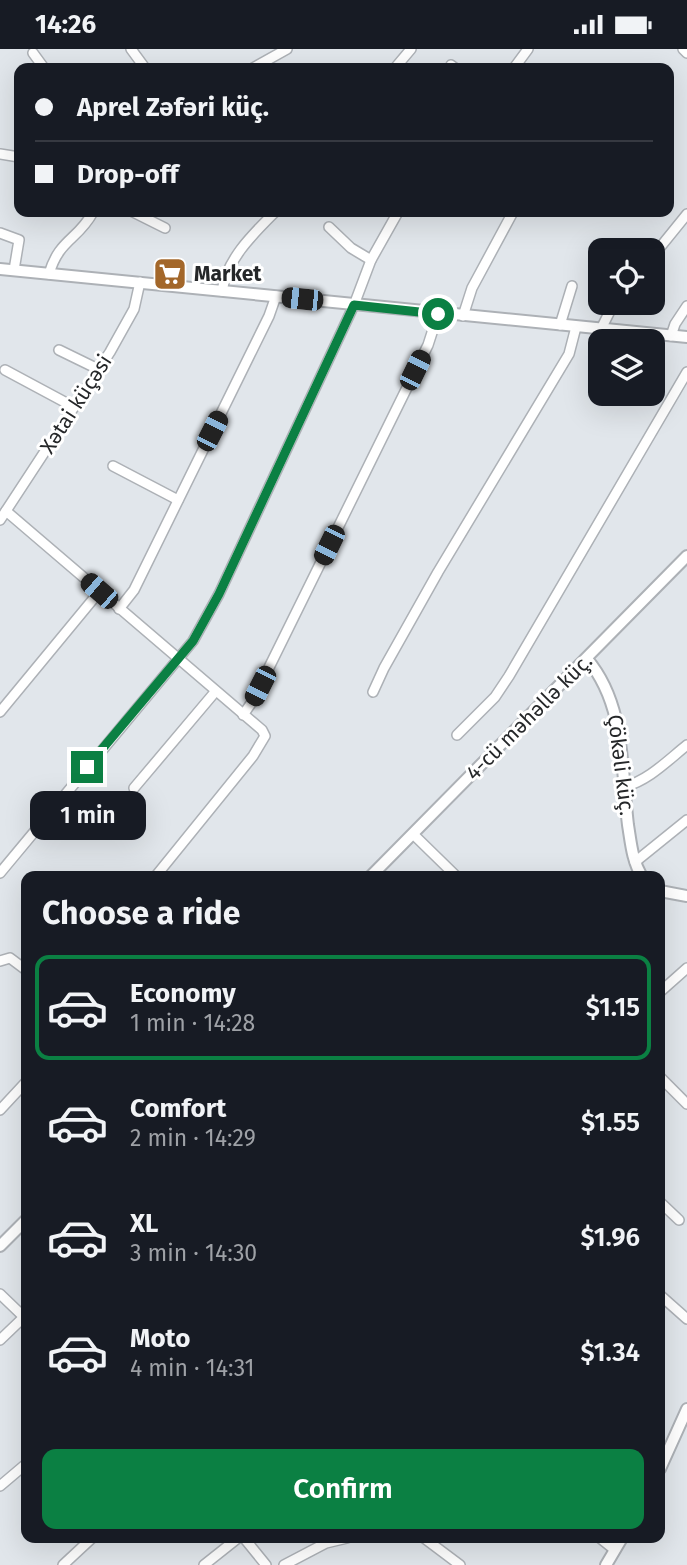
<!DOCTYPE html>
<meta charset="utf-8">
<style>
body{margin:0;font-family:"Fira Sans",sans-serif;background:#20242c;color:#f1f3f6;height:100vh;display:flex;flex-direction:column;font-size:26px;white-space:nowrap}
*{box-sizing:border-box;margin:0}
p{font-size:23px;color:#9ea1a6}
.icon{flex:none;width:38px;height:38px;fill:none;stroke:currentColor;stroke-width:2;stroke-linecap:round;stroke-linejoin:round}
.map{position:relative;flex:1;overflow:hidden}
.panel{position:absolute;left:21px;top:822px;width:644px;height:672px;display:flex;flex-direction:column;background:#171b24;border-radius:14px;box-shadow:0 7px 28px #0002}
.panel>*{flex:none}
.hud{position:absolute;left:14px;top:14px;width:660px;height:154px;border-radius:14px;box-shadow:0 7px 28px #0002;display:grid;align-content:center;height:154px;padding:0 21px;background:#171b24}
.fabs{position:absolute;left:588px;top:189px;display:grid;gap:14px}
.fabs a{display:grid;place-items:center;width:77px;height:77px;border-radius:14px;background:#171b24;box-shadow:0 7px 28px #0002;font-size:35px}
.end{position:absolute;width:32px;height:32px;margin:-16px;border:9px solid #0b8043;background:#fff;box-shadow:0 0 0 4px #fff}
.from{border-radius:50%}
.bubble{position:absolute;height:49px;border-radius:14px;background:#171b24;box-shadow:0 7px 28px #0002;font-size:23px;font-weight:600;line-height:49px;text-align:center}
.car{position:absolute;width:21px;height:42px;margin:-21px -10px;border-radius:9px;box-shadow:0 0 5px 2px #0007;background:linear-gradient(#222 24%,#8ab4d8 0 40%,#222 0 76%,#8ab4d8 0 86%,#222 0)}
.hud b{display:flex;align-items:center;gap:24px;height:66px;font-size:26px}
.hud b+b{border-top:2px solid #363941}
.hud i{width:18px;height:18px;background:#f1f3f6}
ul{padding:0;list-style:none}
li{display:flex;align-items:center;gap:21px;height:105px;margin:0 14px 10px;padding:0 7px;border:4px solid transparent;border-radius:14px}
li div{flex:1}
li b{display:block;font-size:26px}
li em{font-style:normal;font-weight:600}
li.current{border-color:#0b8043}
li>.icon{width:63px;height:63px;stroke-width:1.5}
h2{padding:0 21px;font-size:32px;line-height:84px}
.action{display:flex;gap:14px;margin-top:auto;padding:14px 21px}
.action a{flex:1;height:80px;border-radius:14px;background:#0b8043;color:#fff;font-size:28px;font-weight:600;line-height:80px;text-align:center}
.status{display:flex;justify-content:space-between;align-items:center;height:49px;padding:0 35px;background:#171b24;direction:ltr}
.status svg{height:19px;fill:currentColor}
.map>svg:first-child{display:block}
</style>
<div class="status"><b>14:26</b><svg viewBox="0 0 49 12"><path d="M0 12V9h3v3zM5 12V6h3v6zM10 12V3h3v9zM15 12V0h3v12zM26 1h20v11H26zM47 4h2v5h-2z"/></svg></div>
<div class="map">
<svg width="687" height="1516" viewBox="0 0 687 1516">
<rect width="100%" height="100%" fill="#e1e6eb"/>
<g fill="none" stroke-linecap="round" stroke-linejoin="round">
<defs>
<g id="minor">
<path d="M131,0L145,19"/>
<path d="M683,0L687,4"/>
<path d="M33,4L44,19"/>
<path d="M451,16L455,19"/>
<path d="M253,19L287,0"/>
<path d="M395,19L411,0"/>
<path d="M514,19L528,0"/>
<path d="M0,105L19,108"/>
<path d="M133,163L165,179"/>
<path d="M329,178L351,199L371,211"/>
<path d="M0,184L19,191L14,221"/>
<path d="M653,207L687,165"/>
<path d="M49,225C59,190 78,191 93,163"/>
<path d="M222,242C227,210 252,186 275,163"/>
<path d="M463,267L472,239L513,163"/>
<path d="M560,276L572,237"/>
<path d="M601,280L614,254"/>
<path d="M671,287L675,275L687,257"/>
<path d="M59,301L100,321"/>
<path d="M5,321L74,358"/>
<path d="M113,417L178,451"/>
<path d="M6,462L262,681L265,687L253,707L155,828"/>
<path d="M0,471L110,303L134,260L140,233"/>
<path d="M119,560L134,541L269,267L276,247"/>
<path d="M373,643L384,619L438,523L569,305L576,278"/>
<path d="M0,663L99,543"/>
<path d="M243,666L252,653L428,296L438,265"/>
<path d="M457,686L495,648L509,627L687,323"/>
<path d="M624,738C649,731 667,712 687,696"/>
<path d="M134,739L215,643"/>
<path d="M413,785L457,828"/>
<path d="M635,813L687,771"/>
<path d="M0,824L193,592L219,545L354,256L371,211L398,163"/>
<path d="M0,912L10,909L26,921"/>
<path d="M660,943L687,919"/>
<path d="M660,1028L687,1055"/>
<path d="M0,1061L26,1033"/>
<path d="M660,1153L679,1171"/>
<path d="M0,1245L26,1270"/>
<path d="M660,1246L687,1270"/>
<path d="M0,1291L24,1268"/>
<path d="M0,1437L26,1415"/>
<path d="M244,1489L266,1516"/>
<path d="M424,1489L460,1516"/>
<path d="M600,1489L615,1501"/>
<path d="M63,1516L92,1489"/>
<path d="M204,1516L238,1489"/>
<path d="M284,1516L326,1494L347,1489"/>
</g>
<g id="tertiary">
<path d="M0,220L687,288"/>
<path d="M587,610C626,656 621,719 628,776C631,794 632,811 642,828"/>
<path d="M370,828L687,507"/>
<path d="M660,842L687,847"/>
<path d="M0,1197L26,1171"/>
<path d="M660,1420L687,1360"/>
<path d="M606,1516L622,1489"/>
</g>
</defs>
<!-- minor casing -->
<use href="#minor" stroke="#adb1b6" stroke-width="12"/>
<!-- tertiary casing -->
<use href="#tertiary" stroke="#adb1b6" stroke-width="14"/>
<!-- minor -->
<use href="#minor" stroke="#fff" stroke-width="9"/>
<!-- tertiary -->
<use href="#tertiary" stroke="#fff" stroke-width="10"/>
</g>
<g fill="none" stroke-linecap="round" stroke-linejoin="round">
<!-- route -->
<path stroke="#0b8043" stroke-width="9" d="M87,718L193,592L219,545L354,256L438,265"/>
</g>
<!-- icons -->
<defs>
<symbol id="supermarket-square" viewBox="-11 -11 22 22"><rect x="-9" y="-9" width="18" height="18" rx="4" fill="#a3672a" stroke="#fff"/><path d="M-6-5.5h2.5l.6 2H6L4.5 2H-2.5L-4.4-4H-6ZM-1.5 3.2a1.3 1.3 0 1 0 .1 0ZM3 3.2a1.3 1.3 0 1 0 .1 0Z" fill="#fff"/></symbol>
</defs>
<g fill-rule="evenodd">
<use href="#supermarket-square" x="151" y="206" width="38" height="38"/>
</g>
<g text-anchor="middle" dominant-baseline="central" stroke-width="6" stroke-linejoin="round" paint-order="stroke">
<!-- poi labels -->
<g font-size="21" font-weight="bold" fill="#252729" stroke="#fff" text-anchor="start">
<text x="194" y="225">Market</text>
</g>
<!-- street labels -->
<g font-size="21" fill="#252729" stroke="#fff">
<text transform="translate(76 355) rotate(-57)">Xətai küçəsi</text>
<text transform="translate(529 668) rotate(-45)">4-cü məhəllə küç.</text>
<text transform="translate(621 716) rotate(83)">Çökəli küç.</text>
</g>
</g>
</svg>
<div class="fabs">
<a><svg class="icon" aria-label="locate" viewBox="0 0 24 24"><circle cx="12" cy="12" r="6"/><path d="M12 2v4M12 18v4M2 12h4M18 12h4"/></svg></a>
<a><svg class="icon" aria-label="layers" viewBox="0 0 24 24"><path d="M12 4l9 5-9 5-9-5zM3 14l9 5 9-5"/></svg></a>
</div>
<i class="end from" style="left:438px;top:265px"></i>
<i class="end" style="left:87px;top:718px"></i>
<div class="bubble" style="left:30px;top:742px;width:116px">1 min</div>
<i class="car" style="left:302px;top:250px;rotate:276deg"></i>
<i class="car" style="left:415px;top:321px;rotate:26deg"></i>
<i class="car" style="left:212px;top:382px;rotate:27deg"></i>
<i class="car" style="left:329px;top:496px;rotate:206deg"></i>
<i class="car" style="left:99px;top:542px;rotate:311deg"></i>
<i class="car" style="left:260px;top:637px;rotate:207deg"></i>
<div class="hud">
<b><i class="from"></i>Aprel Zəfəri küç.</b>
<b><i></i>Drop-off</b>
</div>
<section class="panel">
<h2>Choose a ride</h2>
<ul>
<li class="current"><svg class="icon" aria-label="car" viewBox="0 0 24 24"><path d="M5 17H2v-5l4-1 3-4h7l3 4 3 1v5h-3M9 17h6M6 11h13"/><circle cx="7" cy="17" r="2"/><circle cx="17" cy="17" r="2"/></svg><div><b>Economy</b><p>1 min · 14:28</p></div><em>$1.15</em></li>
<li><svg class="icon" aria-label="car" viewBox="0 0 24 24"><path d="M5 17H2v-5l4-1 3-4h7l3 4 3 1v5h-3M9 17h6M6 11h13"/><circle cx="7" cy="17" r="2"/><circle cx="17" cy="17" r="2"/></svg><div><b>Comfort</b><p>2 min · 14:29</p></div><em>$1.55</em></li>
<li><svg class="icon" aria-label="car" viewBox="0 0 24 24"><path d="M5 17H2v-5l4-1 3-4h7l3 4 3 1v5h-3M9 17h6M6 11h13"/><circle cx="7" cy="17" r="2"/><circle cx="17" cy="17" r="2"/></svg><div><b>XL</b><p>3 min · 14:30</p></div><em>$1.96</em></li>
<li><svg class="icon" aria-label="car" viewBox="0 0 24 24"><path d="M5 17H2v-5l4-1 3-4h7l3 4 3 1v5h-3M9 17h6M6 11h13"/><circle cx="7" cy="17" r="2"/><circle cx="17" cy="17" r="2"/></svg><div><b>Moto</b><p>4 min · 14:31</p></div><em>$1.34</em></li>
</ul>
<div class="action"><a>Confirm</a></div>
</section>
</div>
